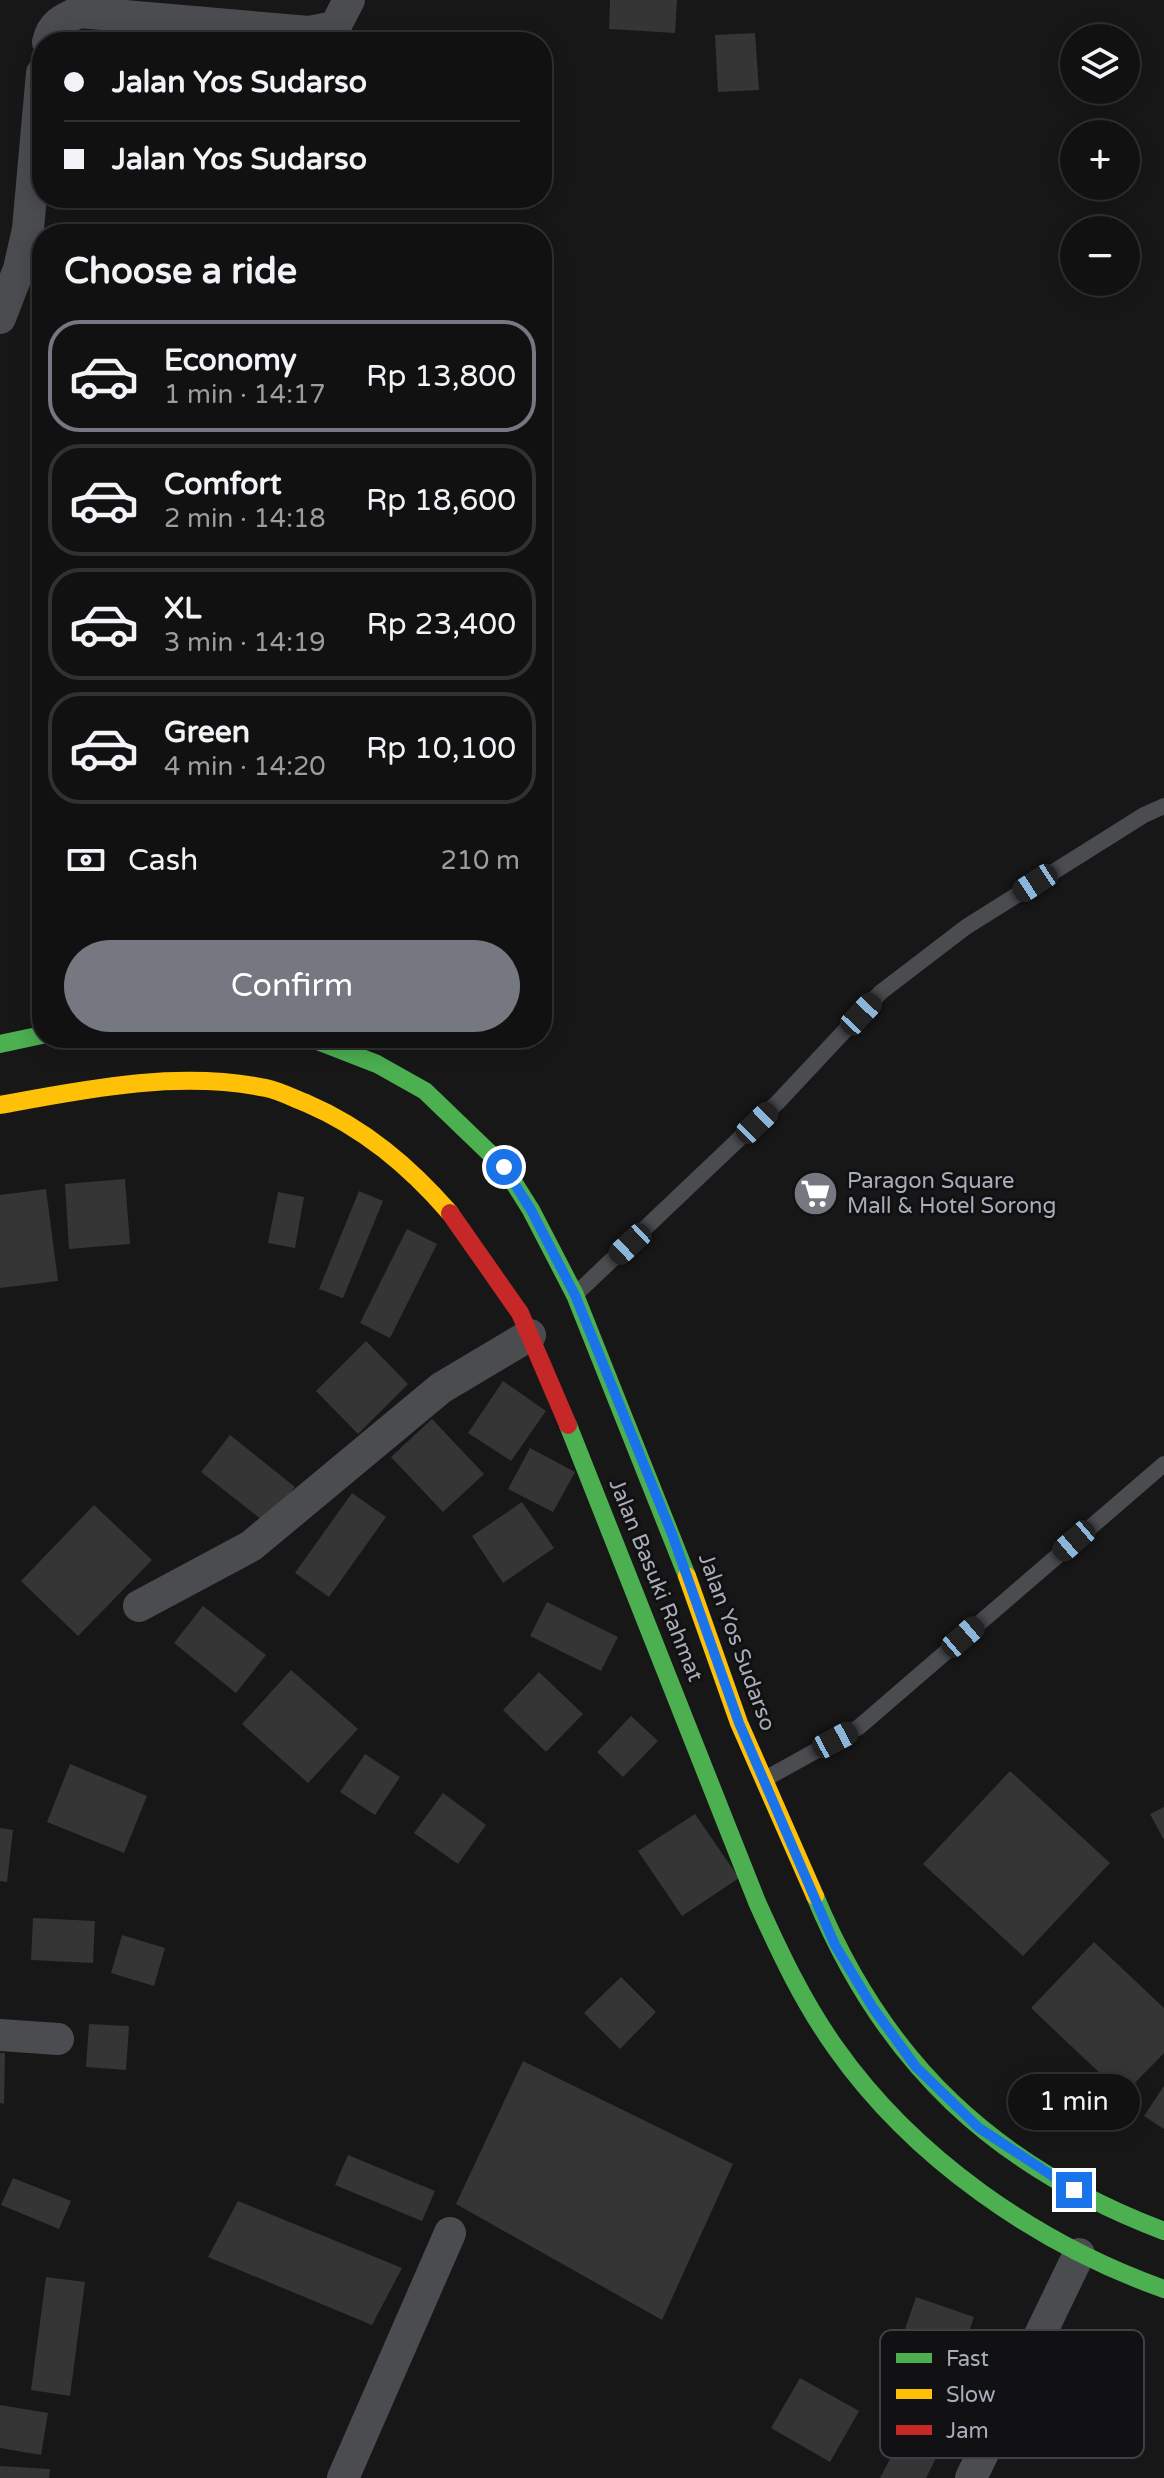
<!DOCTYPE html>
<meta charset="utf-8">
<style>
body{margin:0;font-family:"Varela Round",sans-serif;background:#1a1a1a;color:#f1f3f6;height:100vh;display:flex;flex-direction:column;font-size:30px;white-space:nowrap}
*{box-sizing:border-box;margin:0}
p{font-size:26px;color:#9c9d9f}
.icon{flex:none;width:44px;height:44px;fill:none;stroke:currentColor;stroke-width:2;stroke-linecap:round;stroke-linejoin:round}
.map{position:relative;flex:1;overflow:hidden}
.details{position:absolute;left:32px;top:224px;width:520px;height:824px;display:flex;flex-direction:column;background:#111;border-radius:32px;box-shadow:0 4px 20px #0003,0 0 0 2px #303131}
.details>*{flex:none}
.guide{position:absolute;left:32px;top:32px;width:520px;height:176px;border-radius:32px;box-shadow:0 4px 20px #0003,0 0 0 2px #303131;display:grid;align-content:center;height:176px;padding:0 32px;background:#111}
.fabs{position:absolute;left:1060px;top:24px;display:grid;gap:16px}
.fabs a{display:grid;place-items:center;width:80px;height:80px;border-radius:50%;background:#111;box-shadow:0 4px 20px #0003,0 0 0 2px #303131;font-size:40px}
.end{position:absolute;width:36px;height:36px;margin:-18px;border:10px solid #1a73e8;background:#fff;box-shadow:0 0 0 4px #fff}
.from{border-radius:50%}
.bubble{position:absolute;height:56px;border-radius:28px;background:#111;box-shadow:0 4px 20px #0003,0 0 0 2px #303131;font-size:26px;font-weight:600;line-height:56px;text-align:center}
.car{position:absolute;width:24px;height:48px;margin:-24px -12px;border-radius:10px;box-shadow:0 0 6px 2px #0007;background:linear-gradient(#222 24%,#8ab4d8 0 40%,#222 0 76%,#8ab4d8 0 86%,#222 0)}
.guide b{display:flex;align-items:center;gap:28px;height:76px;font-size:30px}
.guide b+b{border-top:2px solid #303131}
.guide i{width:20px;height:20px;background:#f1f3f6}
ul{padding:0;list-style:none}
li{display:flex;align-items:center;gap:24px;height:112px;margin:0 16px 12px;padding:0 16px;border:4px solid #303131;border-radius:32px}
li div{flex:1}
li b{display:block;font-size:30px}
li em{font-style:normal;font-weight:600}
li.active{border-color:#757880}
li>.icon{width:72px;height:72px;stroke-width:1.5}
h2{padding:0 32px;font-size:36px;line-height:96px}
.pay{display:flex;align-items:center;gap:20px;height:88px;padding:0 32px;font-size:30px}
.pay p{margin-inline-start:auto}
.button{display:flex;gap:16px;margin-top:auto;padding:16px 32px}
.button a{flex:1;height:92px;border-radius:48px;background:#757880;color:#fff;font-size:32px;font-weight:600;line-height:92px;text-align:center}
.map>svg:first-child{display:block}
</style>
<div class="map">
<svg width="1164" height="2478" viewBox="0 0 1164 2478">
<rect width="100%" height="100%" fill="#171717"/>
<!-- building -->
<g fill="#353536">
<path d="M610,0H677L675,33L609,29Z"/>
<path d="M755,33L759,90L718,92L715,35Z"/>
<path d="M40,539H42V577L34,576Z"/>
<path d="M125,1179L130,1244L69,1249L65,1184Z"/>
<path d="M46,1189L58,1281L0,1288V1195Z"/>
<path d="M359,1191L383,1201L343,1298L319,1289Z"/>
<path d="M278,1192L304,1197L295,1248L268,1243Z"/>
<path d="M407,1229L437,1244L390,1338L360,1323Z"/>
<path d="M366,1341L408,1384L358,1434L316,1391Z"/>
<path d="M503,1381L546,1411L511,1461L468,1433Z"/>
<path d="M432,1419L484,1474L443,1512L391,1457Z"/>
<path d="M230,1435L295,1487L266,1523L201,1472Z"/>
<path d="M530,1448L575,1472L553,1512L508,1489Z"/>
<path d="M352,1493L386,1517L329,1597L295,1573Z"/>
<path d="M522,1502L554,1548L503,1583L472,1536Z"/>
<path d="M94,1505L152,1560L78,1636L21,1581Z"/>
<path d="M547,1602L618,1637L601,1671L530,1636Z"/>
<path d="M203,1606L266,1655L236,1693L174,1643Z"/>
<path d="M291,1670L358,1729L308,1783L242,1724Z"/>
<path d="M539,1672L583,1714L546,1752L503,1710Z"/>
<path d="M631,1716L658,1741L623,1777L597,1752Z"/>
<path d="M365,1754L400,1777L375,1815L340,1792Z"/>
<path d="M70,1764L147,1796L124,1853L47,1822Z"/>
<path d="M1010,1771L1110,1863L1023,1956L923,1864Z"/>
<path d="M443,1793L486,1825L458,1864L414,1833Z"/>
<path d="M1164,1807V1840L1150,1814Z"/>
<path d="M695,1814L739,1878L682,1916L638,1851Z"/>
<path d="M0,1828L13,1830L7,1882L0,1881Z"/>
<path d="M33,1918L95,1921L93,1963L31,1960Z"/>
<path d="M122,1935L165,1948L154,1986L111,1973Z"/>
<path d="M1094,1942L1164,2008V2053L1123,2095L1031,2008Z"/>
<path d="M621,1977L656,2012L620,2049L584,2013Z"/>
<path d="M89,2024L129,2026L126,2070L86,2067Z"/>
<path d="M0,2053H5L4,2104L0,2103Z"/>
<path d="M523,2061L733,2164L662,2320L456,2204Z"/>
<path d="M1164,2086V2129L1144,2116Z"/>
<path d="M348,2155L435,2191L422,2221L335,2185Z"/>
<path d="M13,2178L71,2201L59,2229L1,2205Z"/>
<path d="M238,2201L402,2268L372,2325L208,2257Z"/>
<path d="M46,2277L85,2282L70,2396L31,2390Z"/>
<path d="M916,2297L974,2317L939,2419L881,2399Z"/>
<path d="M800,2378L859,2411L830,2462L771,2428Z"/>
<path d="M0,2405L48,2413L41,2455L0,2448Z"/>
<path d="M907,2427L942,2446L926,2478H880Z"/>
<path d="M0,2466L50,2469L49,2478H0Z"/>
</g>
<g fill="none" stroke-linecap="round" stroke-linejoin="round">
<!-- lane -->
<g stroke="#4b4c50" stroke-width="16">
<path d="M578,1292L778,1102L881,992L966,927L1144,815L1164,806"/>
<path d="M765,1779L859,1727L1164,1464"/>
</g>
<!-- street -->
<g stroke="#4b4c50" stroke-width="32">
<path d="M48,42C52,24 63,19 79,12L309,32L335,27L349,0"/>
<path d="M0,318L19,269L28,229L42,73"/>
<path d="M139,1606L251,1546L441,1388L530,1335"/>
<path d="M0,2035L58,2039"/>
<path d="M343,2478L450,2233"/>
<path d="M971,2478L1079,2254"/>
</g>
<!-- fast -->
<g stroke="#4caf50" stroke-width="18">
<path d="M310,1038L377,1064L425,1091L504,1167L531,1210L575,1295L687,1576"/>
<path d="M0,1044L42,1035"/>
<path d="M568,1425L757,1902C779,1951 803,2002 835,2047C913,2158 1037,2244 1164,2289"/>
<path d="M815,1896C884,2063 995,2167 1164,2231"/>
</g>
<!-- slow -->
<g stroke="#ffc107" stroke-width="18">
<path d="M0,1105C86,1089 179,1070 266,1088C280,1091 293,1098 306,1103C364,1128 409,1166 450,1213"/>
<path d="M687,1576L739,1723L815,1896"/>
</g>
<!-- jam -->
<path stroke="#c62828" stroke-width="18" d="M450,1213L520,1313L568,1425"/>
</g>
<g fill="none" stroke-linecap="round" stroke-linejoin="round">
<!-- route -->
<path stroke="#1a73e8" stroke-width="10" d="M504,1167L531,1210L575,1295L672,1534L739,1723L835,1945L873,2008L916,2067L979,2128L1074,2190"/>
</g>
<!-- icons -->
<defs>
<symbol id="supermarket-disc" viewBox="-11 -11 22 22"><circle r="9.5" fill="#757880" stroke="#111113"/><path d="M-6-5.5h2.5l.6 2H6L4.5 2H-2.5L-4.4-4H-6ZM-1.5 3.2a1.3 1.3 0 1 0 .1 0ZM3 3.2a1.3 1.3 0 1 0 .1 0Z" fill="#fff"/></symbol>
</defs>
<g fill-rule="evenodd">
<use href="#supermarket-disc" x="790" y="1168" width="51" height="51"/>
</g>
<g text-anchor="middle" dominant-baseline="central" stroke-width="6" stroke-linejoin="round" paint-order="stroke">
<!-- poi labels -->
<g font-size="22" fill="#a8adb8" stroke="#111113" text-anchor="start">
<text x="847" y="1181">Paragon Square<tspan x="847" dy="25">Mall &amp; Hotel Sorong</tspan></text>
</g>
<!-- street labels -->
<g font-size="22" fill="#a8adb8" stroke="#111113">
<text transform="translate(656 1580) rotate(68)">Jalan Basuki Rahmat</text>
<text transform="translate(737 1642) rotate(70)">Jalan Yos Sudarso</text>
</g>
</g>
<!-- legend -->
<rect x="880" y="2330" width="264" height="128" rx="12" fill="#111113" stroke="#3e4045" stroke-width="2"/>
<rect x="896" y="2353" width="36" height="10" fill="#4caf50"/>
<rect x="896" y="2389" width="36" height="10" fill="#ffc107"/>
<rect x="896" y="2425" width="36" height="10" fill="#c62828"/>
<g font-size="22" fill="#a8adb8">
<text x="946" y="2366">Fast</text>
<text x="946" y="2402">Slow</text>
<text x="946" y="2438">Jam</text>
</g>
</svg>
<div class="fabs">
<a><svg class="icon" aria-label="layers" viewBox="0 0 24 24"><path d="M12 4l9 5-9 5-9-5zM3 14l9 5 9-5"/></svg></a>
<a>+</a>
<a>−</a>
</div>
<i class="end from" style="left:504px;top:1167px"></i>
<i class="end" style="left:1074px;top:2190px"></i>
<div class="bubble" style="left:1008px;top:2074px;width:132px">1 min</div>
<i class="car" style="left:1035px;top:883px;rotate:237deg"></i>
<i class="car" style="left:861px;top:1014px;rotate:43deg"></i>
<i class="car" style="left:757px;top:1123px;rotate:46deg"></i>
<i class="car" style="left:630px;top:1244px;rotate:227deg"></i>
<i class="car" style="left:1074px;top:1541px;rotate:229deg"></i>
<i class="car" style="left:963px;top:1637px;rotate:49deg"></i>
<i class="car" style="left:835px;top:1740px;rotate:62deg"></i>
<div class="guide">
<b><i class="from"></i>Jalan Yos Sudarso</b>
<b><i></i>Jalan Yos Sudarso</b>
</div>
<section class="details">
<h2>Choose a ride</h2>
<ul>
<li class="active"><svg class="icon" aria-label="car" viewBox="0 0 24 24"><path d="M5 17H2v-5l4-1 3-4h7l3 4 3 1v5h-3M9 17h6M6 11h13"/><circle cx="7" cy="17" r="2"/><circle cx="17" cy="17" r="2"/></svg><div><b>Economy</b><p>1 min · 14:17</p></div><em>Rp 13,800</em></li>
<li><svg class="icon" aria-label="car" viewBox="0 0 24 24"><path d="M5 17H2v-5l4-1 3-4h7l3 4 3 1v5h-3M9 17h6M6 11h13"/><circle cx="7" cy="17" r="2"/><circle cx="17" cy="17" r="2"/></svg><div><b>Comfort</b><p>2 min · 14:18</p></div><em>Rp 18,600</em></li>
<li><svg class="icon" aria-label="car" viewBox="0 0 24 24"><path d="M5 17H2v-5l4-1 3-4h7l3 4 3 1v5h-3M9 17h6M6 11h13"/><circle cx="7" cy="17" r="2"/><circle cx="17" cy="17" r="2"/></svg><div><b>XL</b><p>3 min · 14:19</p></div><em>Rp 23,400</em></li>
<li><svg class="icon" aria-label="car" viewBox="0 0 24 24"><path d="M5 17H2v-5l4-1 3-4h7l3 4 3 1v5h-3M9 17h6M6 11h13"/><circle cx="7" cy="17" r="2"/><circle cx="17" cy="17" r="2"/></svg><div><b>Green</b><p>4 min · 14:20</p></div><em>Rp 10,100</em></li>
</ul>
<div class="pay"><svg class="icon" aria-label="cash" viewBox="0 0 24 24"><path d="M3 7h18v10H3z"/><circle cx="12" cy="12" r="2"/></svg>Cash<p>210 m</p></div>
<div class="button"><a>Confirm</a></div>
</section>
</div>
